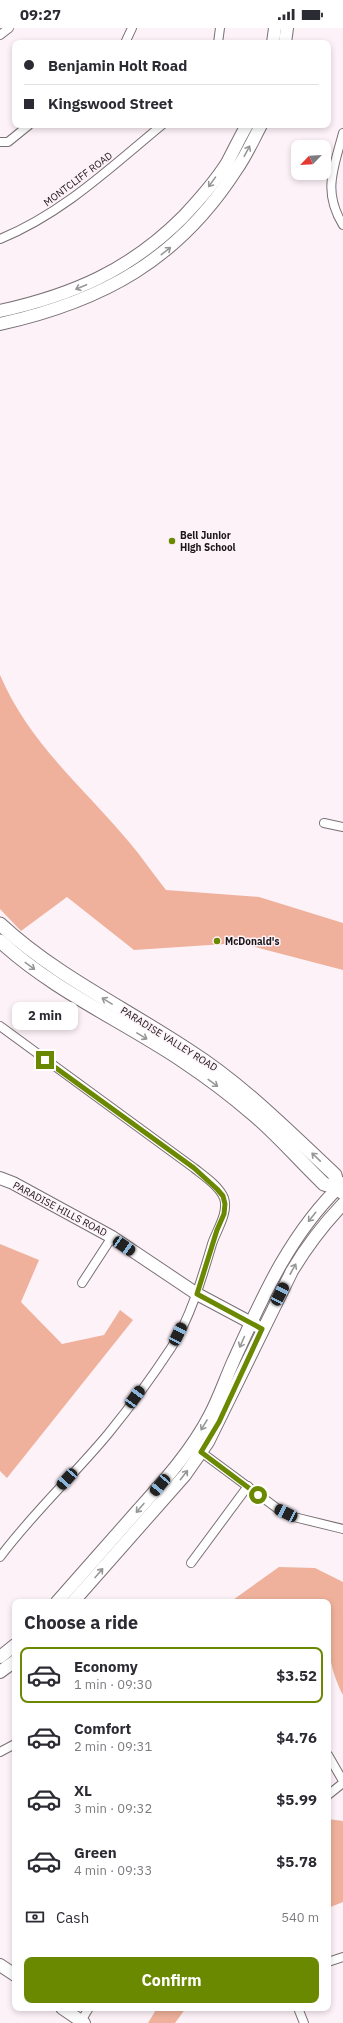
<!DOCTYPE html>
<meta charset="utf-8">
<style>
body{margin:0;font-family:"IBM Plex Sans",sans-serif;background:#f2f2f3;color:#2b2b33;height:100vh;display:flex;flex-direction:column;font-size:15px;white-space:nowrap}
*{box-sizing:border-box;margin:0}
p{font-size:13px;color:#7c7c81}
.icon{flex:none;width:22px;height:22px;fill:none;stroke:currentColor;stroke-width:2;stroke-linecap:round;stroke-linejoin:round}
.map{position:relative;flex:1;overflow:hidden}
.side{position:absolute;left:12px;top:1571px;width:319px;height:412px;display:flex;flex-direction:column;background:#fff;border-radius:8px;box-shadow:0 2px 6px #0003}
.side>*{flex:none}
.hud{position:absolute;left:12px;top:12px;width:319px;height:88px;border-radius:8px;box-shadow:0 2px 6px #0003;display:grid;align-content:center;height:88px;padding:0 12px;background:#fff}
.needle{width:26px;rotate:245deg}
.controls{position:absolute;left:291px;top:112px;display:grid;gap:8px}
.controls a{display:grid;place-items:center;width:40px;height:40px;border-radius:8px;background:#fff;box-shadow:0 2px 6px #0003;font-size:20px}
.end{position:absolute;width:18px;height:18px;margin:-9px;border:5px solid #6a8800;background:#fff;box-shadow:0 0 0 2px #fff}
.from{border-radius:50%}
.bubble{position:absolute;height:28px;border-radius:8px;background:#fff;box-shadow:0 2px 6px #0003;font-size:13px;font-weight:700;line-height:28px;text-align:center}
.car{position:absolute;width:12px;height:24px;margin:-12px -6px;border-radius:5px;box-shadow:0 0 3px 1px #0007;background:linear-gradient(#222 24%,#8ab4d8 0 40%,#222 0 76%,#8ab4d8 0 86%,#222 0)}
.hud b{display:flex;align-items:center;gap:14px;height:38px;font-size:15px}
.hud b+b{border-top:1px solid #e1e1e2}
.hud i{width:10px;height:10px;background:#2b2b33}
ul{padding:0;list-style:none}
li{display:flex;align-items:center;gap:12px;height:56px;margin:0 8px 6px;padding:0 4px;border:2px solid transparent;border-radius:8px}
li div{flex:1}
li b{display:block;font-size:15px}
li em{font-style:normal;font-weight:700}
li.active{border-color:#6a8800}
li>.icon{width:36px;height:36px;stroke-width:1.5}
h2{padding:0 12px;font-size:18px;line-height:48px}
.pay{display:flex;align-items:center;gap:10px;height:44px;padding:0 12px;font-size:15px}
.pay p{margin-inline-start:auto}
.action{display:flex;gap:8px;margin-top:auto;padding:8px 12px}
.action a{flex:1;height:46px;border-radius:8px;background:#6a8800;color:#fff;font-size:16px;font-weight:700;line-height:46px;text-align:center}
.status{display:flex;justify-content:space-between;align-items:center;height:28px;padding:0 20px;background:#fff;direction:ltr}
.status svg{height:11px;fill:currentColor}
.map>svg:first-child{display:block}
</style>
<div class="status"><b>09:27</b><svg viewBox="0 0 49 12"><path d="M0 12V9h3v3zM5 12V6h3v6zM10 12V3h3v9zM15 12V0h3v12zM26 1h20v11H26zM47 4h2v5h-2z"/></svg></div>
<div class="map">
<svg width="343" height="1995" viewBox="0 0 343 1995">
<rect width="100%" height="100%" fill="#fdf2f8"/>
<!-- green -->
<g fill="#efb19b">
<path d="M0,647C29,715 82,758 129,814C142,829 153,846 166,862L259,869L343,895V942L240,915L134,922L67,869L21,903L0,881Z"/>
<path d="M0,1216L39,1232L21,1274L62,1316L104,1307L120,1282L133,1292L7,1450L0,1443Z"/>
<path d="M279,1539L315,1540L343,1554V1667C326,1634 328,1610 328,1574H230Z"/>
<path d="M328,1791L343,1793V1874L328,1880Z"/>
<path d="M157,1980H186L175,1995H148Z"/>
</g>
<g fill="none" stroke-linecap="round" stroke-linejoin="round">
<defs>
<g id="street">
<path d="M0,7L9,0"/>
<path d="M125,15L132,0"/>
<path d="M218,15L220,0"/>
<path d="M343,105C334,140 322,163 343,197"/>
<path d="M0,114H8L29,97"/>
<path d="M0,211C62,186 111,139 162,97"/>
<path d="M324,795L343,799"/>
<path d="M0,998L194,1140C204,1148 219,1158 224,1170C229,1185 216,1203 212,1216C202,1250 190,1291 171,1320C152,1349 130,1379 108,1406C73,1448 33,1485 0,1529"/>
<path d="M82,1255L112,1209"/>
<path d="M197,1421L278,1481L294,1489L343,1501"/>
<path d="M191,1535L248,1458"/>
<path d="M0,1724L15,1716"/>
<path d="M328,1727L343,1753"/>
<path d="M328,1767L343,1755"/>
<path d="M328,1934L343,1929"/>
<path d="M298,1980L304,1995"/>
<path d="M81,1993L89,1980"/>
</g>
<g id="secondary">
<path d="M273,15L275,0"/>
<path d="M285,15L287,0"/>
<path d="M0,283C73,267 130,242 183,189C199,172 215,154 227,135C234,122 240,109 247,97"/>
<path d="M0,296C103,273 178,232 236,142C246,128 253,112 261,97"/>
<path d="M0,1150L13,1155L112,1209L197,1266L257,1298"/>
<path d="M57,1574C84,1543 112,1512 139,1481C165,1452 192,1422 210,1387C219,1370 225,1352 233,1334C262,1270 290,1205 343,1155"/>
<path d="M73,1574L185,1447L208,1414L292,1243C307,1218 323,1197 343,1176"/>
<path d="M0,1629L15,1617"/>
<path d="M0,1644L15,1633"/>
<path d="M0,1937L15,1947"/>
<path d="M62,1980L84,1995"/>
</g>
<g id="primary">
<path d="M0,896C56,948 125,980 188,1022C243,1057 288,1103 335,1147L338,1160L343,1165"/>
<path d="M0,913C54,963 122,992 183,1033C207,1049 231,1067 253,1086C278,1107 300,1133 324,1156L338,1160"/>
</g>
</defs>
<!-- street casing -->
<use href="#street" stroke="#797075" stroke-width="10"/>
<!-- secondary casing -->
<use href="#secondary" stroke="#797075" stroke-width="14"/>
<!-- primary casing -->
<use href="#primary" stroke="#797075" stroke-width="15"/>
<!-- street -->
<use href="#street" stroke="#fff" stroke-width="8"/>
<!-- secondary -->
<use href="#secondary" stroke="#fff" stroke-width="12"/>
<!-- primary -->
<use href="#primary" stroke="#fff" stroke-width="13"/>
</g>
<!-- one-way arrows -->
<defs><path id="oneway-shaft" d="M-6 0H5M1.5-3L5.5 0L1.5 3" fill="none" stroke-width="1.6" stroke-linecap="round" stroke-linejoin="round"/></defs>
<g stroke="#989798">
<use href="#oneway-shaft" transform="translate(247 123) rotate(-62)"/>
<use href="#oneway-shaft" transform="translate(212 154) rotate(126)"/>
<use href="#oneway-shaft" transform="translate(166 223) rotate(-38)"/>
<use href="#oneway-shaft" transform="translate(81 259) rotate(157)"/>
<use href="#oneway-shaft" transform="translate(30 938) rotate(36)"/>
<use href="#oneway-shaft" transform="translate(107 973) rotate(-149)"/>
<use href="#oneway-shaft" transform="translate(142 1008) rotate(31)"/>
<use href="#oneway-shaft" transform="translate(213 1055) rotate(36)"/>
<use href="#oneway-shaft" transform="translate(316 1129) rotate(-136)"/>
<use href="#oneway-shaft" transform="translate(312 1189) rotate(129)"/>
<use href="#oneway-shaft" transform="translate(293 1241) rotate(-61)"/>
<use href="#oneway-shaft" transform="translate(242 1314) rotate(114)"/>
<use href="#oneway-shaft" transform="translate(204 1397) rotate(121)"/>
<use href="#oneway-shaft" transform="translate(184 1447) rotate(-52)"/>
<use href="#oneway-shaft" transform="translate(140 1480) rotate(131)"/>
<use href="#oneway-shaft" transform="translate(99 1545) rotate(-49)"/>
</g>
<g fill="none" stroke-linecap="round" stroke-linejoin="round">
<!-- route -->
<path stroke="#6a8800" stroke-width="5" d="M45,1032L194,1140L217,1161L223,1168L225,1176L224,1186L217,1202L197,1266L262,1301L219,1394L201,1424L258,1467"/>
</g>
<!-- markers -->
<g fill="#6a8800" stroke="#fdf2f8" stroke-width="1.5">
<circle cx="172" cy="513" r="4"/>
<circle cx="217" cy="913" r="4"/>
</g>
<g text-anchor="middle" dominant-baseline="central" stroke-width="3" stroke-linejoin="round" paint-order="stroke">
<!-- street labels -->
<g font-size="10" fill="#1b1719" stroke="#fdf2f8">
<text transform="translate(78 151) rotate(-37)">MONTCLIFF ROAD</text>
<text transform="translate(169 1011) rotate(32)">PARADISE VALLEY ROAD</text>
<text transform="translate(60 1181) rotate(28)">PARADISE HILLS ROAD</text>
</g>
<!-- poi labels -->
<g font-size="10" font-weight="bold" fill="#1b1719" stroke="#fdf2f8" text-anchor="start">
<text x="180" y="507">Bell Junior<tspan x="180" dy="12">High School</tspan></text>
<text x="225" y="913">McDonald's</text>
</g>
</g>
</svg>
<div class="controls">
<a><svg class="needle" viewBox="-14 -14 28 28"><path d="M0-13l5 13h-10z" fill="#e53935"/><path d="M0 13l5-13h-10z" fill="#7c7c81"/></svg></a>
</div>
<i class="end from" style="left:258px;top:1467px"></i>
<i class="end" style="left:45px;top:1032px"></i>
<div class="bubble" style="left:12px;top:974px;width:66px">2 min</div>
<i class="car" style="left:124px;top:1218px;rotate:124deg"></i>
<i class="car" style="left:280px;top:1266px;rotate:27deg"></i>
<i class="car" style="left:178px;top:1306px;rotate:26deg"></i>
<i class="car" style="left:135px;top:1369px;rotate:36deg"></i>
<i class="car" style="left:67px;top:1451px;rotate:222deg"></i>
<i class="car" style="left:160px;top:1457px;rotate:220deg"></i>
<i class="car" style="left:286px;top:1485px;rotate:296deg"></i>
<div class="hud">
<b><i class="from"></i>Benjamin Holt Road</b>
<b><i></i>Kingswood Street</b>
</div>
<section class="side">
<h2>Choose a ride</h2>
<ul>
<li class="active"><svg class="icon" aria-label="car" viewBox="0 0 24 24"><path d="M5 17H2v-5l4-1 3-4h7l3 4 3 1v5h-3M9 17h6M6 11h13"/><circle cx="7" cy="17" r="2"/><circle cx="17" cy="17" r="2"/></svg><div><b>Economy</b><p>1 min · 09:30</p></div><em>$3.52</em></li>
<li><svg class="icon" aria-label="car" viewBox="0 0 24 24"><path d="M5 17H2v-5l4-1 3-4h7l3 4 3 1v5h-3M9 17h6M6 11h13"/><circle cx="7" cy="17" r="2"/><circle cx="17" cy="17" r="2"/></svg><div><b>Comfort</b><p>2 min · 09:31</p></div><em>$4.76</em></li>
<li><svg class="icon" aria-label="car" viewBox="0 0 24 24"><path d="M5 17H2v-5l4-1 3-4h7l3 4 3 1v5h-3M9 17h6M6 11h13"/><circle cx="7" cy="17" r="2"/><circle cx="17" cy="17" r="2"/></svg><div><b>XL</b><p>3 min · 09:32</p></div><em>$5.99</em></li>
<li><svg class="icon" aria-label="car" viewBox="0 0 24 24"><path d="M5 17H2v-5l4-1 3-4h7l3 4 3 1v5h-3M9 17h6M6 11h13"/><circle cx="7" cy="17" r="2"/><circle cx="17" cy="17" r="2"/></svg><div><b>Green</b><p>4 min · 09:33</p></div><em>$5.78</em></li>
</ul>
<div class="pay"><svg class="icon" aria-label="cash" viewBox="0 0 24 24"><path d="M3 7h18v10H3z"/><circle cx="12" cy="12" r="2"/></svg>Cash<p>540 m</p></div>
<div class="action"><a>Confirm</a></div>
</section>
</div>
